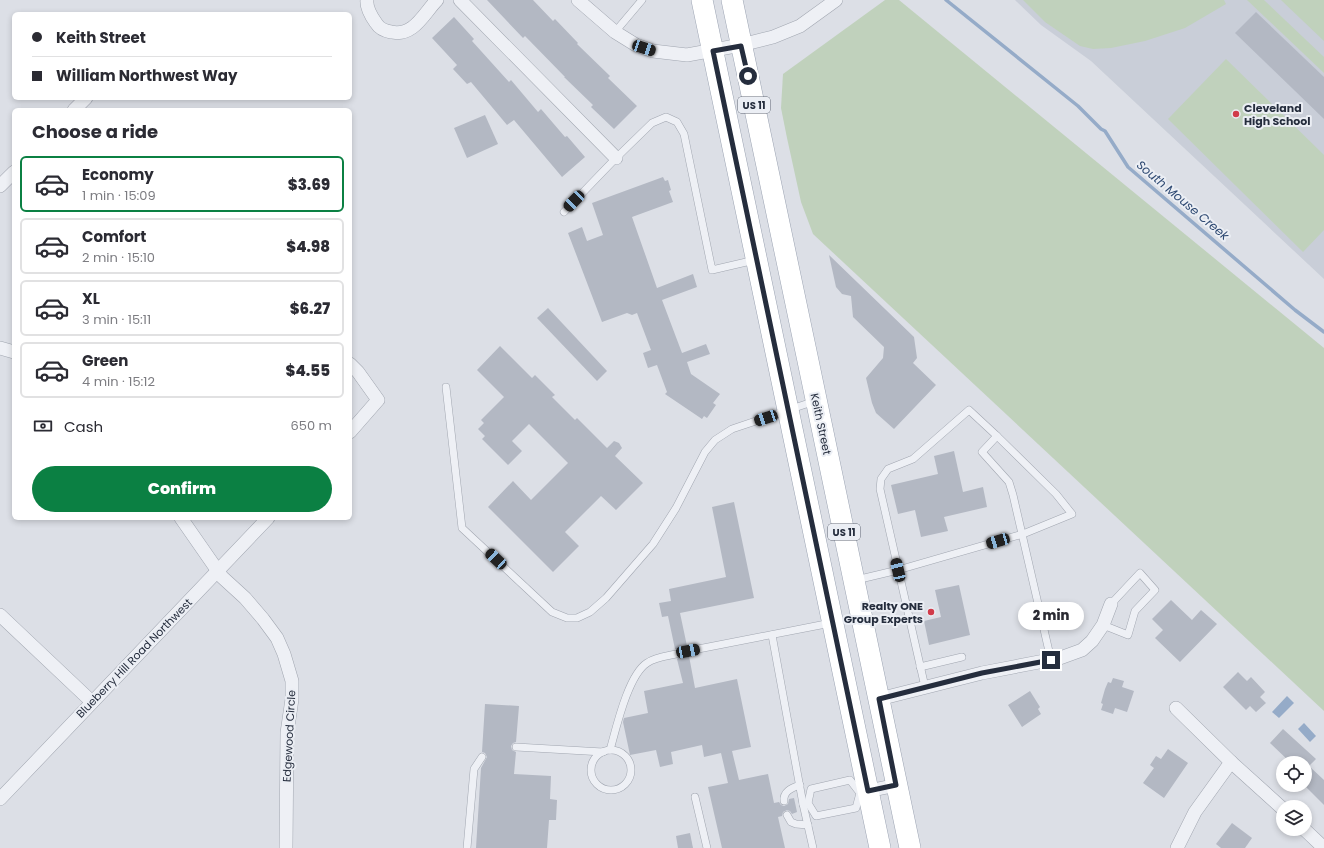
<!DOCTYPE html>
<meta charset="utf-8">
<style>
body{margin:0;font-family:Poppins,sans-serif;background:#f7f7f7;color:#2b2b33;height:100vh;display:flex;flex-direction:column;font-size:15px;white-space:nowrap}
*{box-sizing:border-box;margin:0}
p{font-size:13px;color:#7c7c81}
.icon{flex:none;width:22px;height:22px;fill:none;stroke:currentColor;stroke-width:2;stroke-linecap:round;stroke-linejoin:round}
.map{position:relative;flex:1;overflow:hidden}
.side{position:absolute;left:12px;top:108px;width:340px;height:412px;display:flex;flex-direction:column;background:#fff;border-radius:6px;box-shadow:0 2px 6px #0003}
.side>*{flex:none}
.guide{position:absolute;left:12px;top:12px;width:340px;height:88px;border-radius:6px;box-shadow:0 2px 6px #0003;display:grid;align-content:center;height:88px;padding:0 20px;background:#fff}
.tools{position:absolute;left:1276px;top:756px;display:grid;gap:8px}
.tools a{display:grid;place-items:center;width:36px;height:36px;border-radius:50%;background:#fff;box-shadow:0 2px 6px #0003;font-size:20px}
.end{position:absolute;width:18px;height:18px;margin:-9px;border:5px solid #252d3d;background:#fff;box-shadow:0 0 0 2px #fff}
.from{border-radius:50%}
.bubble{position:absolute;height:28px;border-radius:14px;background:#fff;box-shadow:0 2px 6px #0003;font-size:13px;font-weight:800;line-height:28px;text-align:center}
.car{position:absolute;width:12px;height:24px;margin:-12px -6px;border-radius:5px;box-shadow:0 0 3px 1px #0007;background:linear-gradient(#222 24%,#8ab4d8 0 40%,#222 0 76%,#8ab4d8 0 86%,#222 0)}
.guide b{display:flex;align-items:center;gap:14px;height:38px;font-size:15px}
.guide b+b{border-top:1px solid #e1e1e2}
.guide i{width:10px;height:10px;background:#2b2b33}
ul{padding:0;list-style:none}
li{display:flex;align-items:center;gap:12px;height:56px;margin:0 8px 6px;padding:0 12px;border:2px solid #e1e1e2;border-radius:6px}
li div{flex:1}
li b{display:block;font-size:15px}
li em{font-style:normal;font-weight:800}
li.selected{border-color:#0b8043}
li>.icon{width:36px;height:36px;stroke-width:1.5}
h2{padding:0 20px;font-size:18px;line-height:48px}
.pay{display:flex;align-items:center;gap:10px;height:44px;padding:0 20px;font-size:15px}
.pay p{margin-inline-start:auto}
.action{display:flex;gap:8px;margin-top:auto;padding:8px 20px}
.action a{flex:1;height:46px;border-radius:24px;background:#0b8043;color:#fff;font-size:16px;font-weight:800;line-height:46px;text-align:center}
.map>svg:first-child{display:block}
</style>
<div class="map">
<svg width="1324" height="848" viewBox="0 0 1324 848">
<rect width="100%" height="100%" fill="#dcdfe6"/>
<!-- built -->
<path fill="#c9ced8" d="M1015,0H1324V279L1091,61L1041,25Z"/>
<!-- green -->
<g fill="#c0d1bc">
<path d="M885,0H899L1324,348V711L813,234L801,202L787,138L781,108L783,74Z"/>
<path d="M1023,0H1224L1226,4L1185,28L1145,41L1111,48L1093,49L1080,46L1045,22Z"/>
<path d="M1247,0H1264L1324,57V73Z"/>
<path d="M1281,0H1324V41Z"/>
<path d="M1226,59L1324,155V230L1303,252L1168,119Z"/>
</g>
<!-- water -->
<g fill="#95abc8">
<path d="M1287,696L1294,703L1279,718L1272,712Z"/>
<path d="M1304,723L1316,736L1310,742L1298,729Z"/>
</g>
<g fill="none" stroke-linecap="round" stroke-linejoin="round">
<!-- stream -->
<path stroke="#95abc8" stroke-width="3.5" d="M946,0L1078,106L1101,129L1105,131L1128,167L1295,310L1324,332"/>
</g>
<!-- building -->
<g fill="#b3b8c3">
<path d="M487,0H533L553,21L555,19L578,43L577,44L610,76L608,78L637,106L614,129L591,107L593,105L564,77H565L525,36L523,38Z"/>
<path d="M1256,12L1324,77V119L1235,33Z"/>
<path d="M454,17L474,39L472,41L509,82L511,80L538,112L541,109L565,137L567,136L585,157L562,177L514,120L507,125L471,82L467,84L453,69L457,65L432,38Z"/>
<path d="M485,115L498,144L467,158L454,128Z"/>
<path d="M663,177L665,181L668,180L671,190L669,191L673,202L632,217L657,288L693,274L697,287L662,300L682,353L706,344L710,354L687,362L691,374L720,394L713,403L716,405L707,418L704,416L702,419L665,394L667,392L657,365L648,368L643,353L651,350L637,313L632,315L627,313L602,322L568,233L582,227L587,241L603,235L592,203Z"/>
<path d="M829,255L914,337L917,358L913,363L936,385L894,429L876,413L872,403L866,378L883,358L884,347L853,317L851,296L842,294L836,287Z"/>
<path d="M548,308L607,371L597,381L537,318Z"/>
<path d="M500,346L532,378L535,375L555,395L552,397L575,420L577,418L607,448L614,441L619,443L622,448L615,456L643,483L616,510L601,496L565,532L579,546L553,572L488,507L513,481L531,500L568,463L529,424L512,441L522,451L508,465L482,439L485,436L478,429L484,423L481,420L504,397L477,370Z"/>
<path d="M954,451L963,492L983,487L987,507L944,517L948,531L921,537L915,510L898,514L891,485L938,474L934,456Z"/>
<path d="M734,502L754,598L680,613L687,646L683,649V652L685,655L689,656L695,688L737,679L751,747L732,751L739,780L768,774L774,803L779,802L781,805L784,806L788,804L789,799L794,798L797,812L792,814L790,811L787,810L783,812L782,816L778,817L785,848H722L708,787L728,783L721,753L704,757L702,745L671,752L673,764L660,767L656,750L630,755L623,722L624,718L648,713L644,691L683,683L677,659L681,656V653L678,649H675L668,616L662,617L659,603L671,601L669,589L726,577L712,507Z"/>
<path d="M959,585L970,635L929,645L924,621L941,617L935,590Z"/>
<path d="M1171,600L1192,620L1201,610L1217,624L1180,662L1155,638L1163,630L1152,619Z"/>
<path d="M1238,672L1247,681L1251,677L1265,692L1260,697L1266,703L1256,712L1250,706L1246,710L1223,687Z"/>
<path d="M1113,678L1124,681L1122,687L1134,691L1127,712L1115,708L1113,714L1101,710L1103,704L1101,703L1105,689L1108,682L1111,683Z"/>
<path d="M1030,691L1040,707L1038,709L1041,714L1022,727L1008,705Z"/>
<path d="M485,704L519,706L516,742L513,743L511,746L512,750L516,752L514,774L551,776L550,799L557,800L556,820H549L547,848H476L481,768L487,757L485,753L482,752Z"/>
<path d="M1283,729L1316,759L1309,766L1324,780V805L1305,786V763H1291L1270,743Z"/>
<path d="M1168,749L1188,763L1164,798L1143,783L1154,768L1150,765L1156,756L1161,759Z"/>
<path d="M1232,823L1252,838L1245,848H1221L1216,844Z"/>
<path d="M690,833L693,848H678L676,836Z"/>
</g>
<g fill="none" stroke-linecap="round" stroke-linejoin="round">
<defs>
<g id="lane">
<path d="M615,32L642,0"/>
<path d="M564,212L616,158L652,123L666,117L677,122L684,134L712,270L755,260"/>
<path d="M446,387L462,528L552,612L567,618H577L590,612L606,598L653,544L676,508L705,452L715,440L732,429L815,401"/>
<path d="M856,580L898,570L1023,534L1072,514L1056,494L997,436"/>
<path d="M1103,625L1128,635L1135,611L1155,590L1140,573L1111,604"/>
<path d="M772,635L803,804"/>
<path d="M688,651L831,623"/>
<path d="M920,667L962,657"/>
<path d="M925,687L880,489L881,479L888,469L913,459L969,410L997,436L982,452L1009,482L1013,495L1051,660"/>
<path d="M516,747L603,752"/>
<path d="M610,750C616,729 628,675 647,663C655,657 667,656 676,654"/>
<circle cx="611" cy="770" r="20"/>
<path d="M850,780L860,793L856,808L816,816L808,803L811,789Z"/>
<path d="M695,797L707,848"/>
<path d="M784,801C783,791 792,788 800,785"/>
<path d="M808,803L803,804L813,848"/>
<path d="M787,815L791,822L796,824L808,825"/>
<path d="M467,848L474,769L482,757"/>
</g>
<g id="street">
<path d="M367,0C366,8 371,16 376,23C379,28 385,31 391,32C414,37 424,13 437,0"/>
<path d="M460,0L616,158"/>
<path d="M578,0L615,32L636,45L653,51L687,55L741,45L773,37L800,26L836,0"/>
<path d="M74,110L86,98"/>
<path d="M0,186L14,172"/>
<path d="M0,348L14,352"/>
<path d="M350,364L358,372L378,400L350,432"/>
<path d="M181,518L222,577L245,598L263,619L277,638L284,654L292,681V699L287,733L286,848"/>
<path d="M0,615L92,702"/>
<path d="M879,699L982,673L1060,658L1082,650L1092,641L1103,625L1111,604"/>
<path d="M1176,708L1231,762"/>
<path d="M868,791L897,785"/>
<path d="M0,799L268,518"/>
<path d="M1304,829L1324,848"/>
<path d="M1177,848L1195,812L1231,762L1283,809"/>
</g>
<g id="primary">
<path d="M702,0L880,848"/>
<path d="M732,0L807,356L910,848"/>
</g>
</defs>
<!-- lane casing -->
<use href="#lane" stroke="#a1a6b0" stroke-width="8"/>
<!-- street casing -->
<use href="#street" stroke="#a1a6b0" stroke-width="14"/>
<!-- primary casing -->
<use href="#primary" stroke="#9ba3b2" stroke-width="22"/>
<!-- lane -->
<use href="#lane" stroke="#eef0f5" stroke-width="7"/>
<!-- street -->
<use href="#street" stroke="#eef0f5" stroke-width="13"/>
<!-- primary -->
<use href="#primary" stroke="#fff" stroke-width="21"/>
</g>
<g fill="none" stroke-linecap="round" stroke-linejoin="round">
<!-- route -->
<path stroke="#252d3d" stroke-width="5" d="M748,76L741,46L713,51L868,791L896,785L879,699L982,673L1051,660"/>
</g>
<!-- markers -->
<g fill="#d13b4a" stroke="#ebeef4" stroke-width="1.5">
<circle cx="1236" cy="114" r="4"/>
<circle cx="931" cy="612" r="4"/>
</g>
<g text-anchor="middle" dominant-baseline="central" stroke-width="4" stroke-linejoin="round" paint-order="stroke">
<!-- shield labels -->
<g fill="#ebeef4" stroke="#606774" stroke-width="1">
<rect x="738" y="97" width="32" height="16" rx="3"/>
<rect x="828" y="524" width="32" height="16" rx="3"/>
</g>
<g font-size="10" font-weight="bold" fill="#252d3d">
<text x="754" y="105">US 11</text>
<text x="844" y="532">US 11</text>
</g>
<!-- poi labels -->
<g font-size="11" font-weight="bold" fill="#252d3d" stroke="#ebeef4" text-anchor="start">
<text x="1244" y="108">Cleveland<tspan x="1244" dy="13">High School</tspan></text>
<text x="923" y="606" text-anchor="end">Realty ONE<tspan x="923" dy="13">Group Experts</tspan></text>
</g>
<!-- street labels -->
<g font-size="11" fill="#252d3d" stroke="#ebeef4">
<text transform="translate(821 424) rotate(78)">Keith Street</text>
<text transform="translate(134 658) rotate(-46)">Blueberry Hill Road Northwest</text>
<text transform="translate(289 736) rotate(-87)">Edgewood Circle</text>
</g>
<!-- water labels -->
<g font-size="12" font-style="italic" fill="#2e4972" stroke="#ebeef4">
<text transform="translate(1183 200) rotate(40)">South Mouse Creek</text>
</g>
</g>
</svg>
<div class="tools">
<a><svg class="icon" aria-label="locate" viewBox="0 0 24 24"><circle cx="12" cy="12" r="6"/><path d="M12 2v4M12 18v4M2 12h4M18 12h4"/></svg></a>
<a><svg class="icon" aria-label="layers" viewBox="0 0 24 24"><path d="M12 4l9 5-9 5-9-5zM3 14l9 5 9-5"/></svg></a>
</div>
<i class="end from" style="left:748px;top:76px"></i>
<i class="end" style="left:1051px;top:660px"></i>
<div class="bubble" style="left:1018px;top:602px;width:66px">2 min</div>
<i class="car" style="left:644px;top:48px;rotate:108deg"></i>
<i class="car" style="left:574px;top:201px;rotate:224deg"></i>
<i class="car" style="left:766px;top:418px;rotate:252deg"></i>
<i class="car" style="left:998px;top:541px;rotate:254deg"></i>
<i class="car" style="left:496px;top:559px;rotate:313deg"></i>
<i class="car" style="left:898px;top:570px;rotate:347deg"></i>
<i class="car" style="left:688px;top:651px;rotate:79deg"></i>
<div class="guide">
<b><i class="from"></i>Keith Street</b>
<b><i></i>William Northwest Way</b>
</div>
<section class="side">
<h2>Choose a ride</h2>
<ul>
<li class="selected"><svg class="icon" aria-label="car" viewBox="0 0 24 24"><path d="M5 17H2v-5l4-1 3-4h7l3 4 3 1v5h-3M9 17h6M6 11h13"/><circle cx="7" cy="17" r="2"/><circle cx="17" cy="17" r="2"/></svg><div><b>Economy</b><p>1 min · 15:09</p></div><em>$3.69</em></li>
<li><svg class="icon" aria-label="car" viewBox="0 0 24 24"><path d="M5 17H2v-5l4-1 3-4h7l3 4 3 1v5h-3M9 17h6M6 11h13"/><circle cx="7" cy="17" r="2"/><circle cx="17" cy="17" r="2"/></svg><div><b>Comfort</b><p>2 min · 15:10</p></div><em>$4.98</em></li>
<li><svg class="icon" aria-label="car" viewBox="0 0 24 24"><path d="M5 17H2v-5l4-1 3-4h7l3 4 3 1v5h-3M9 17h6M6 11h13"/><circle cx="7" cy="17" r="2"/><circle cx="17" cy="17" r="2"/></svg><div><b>XL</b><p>3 min · 15:11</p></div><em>$6.27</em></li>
<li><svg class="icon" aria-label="car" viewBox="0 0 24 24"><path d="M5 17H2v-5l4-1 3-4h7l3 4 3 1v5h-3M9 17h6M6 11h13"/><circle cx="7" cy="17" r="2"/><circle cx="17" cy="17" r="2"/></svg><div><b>Green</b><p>4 min · 15:12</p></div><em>$4.55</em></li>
</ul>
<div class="pay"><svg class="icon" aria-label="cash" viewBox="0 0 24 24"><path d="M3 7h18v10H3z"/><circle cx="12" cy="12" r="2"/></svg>Cash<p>650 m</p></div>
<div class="action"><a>Confirm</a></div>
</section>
</div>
